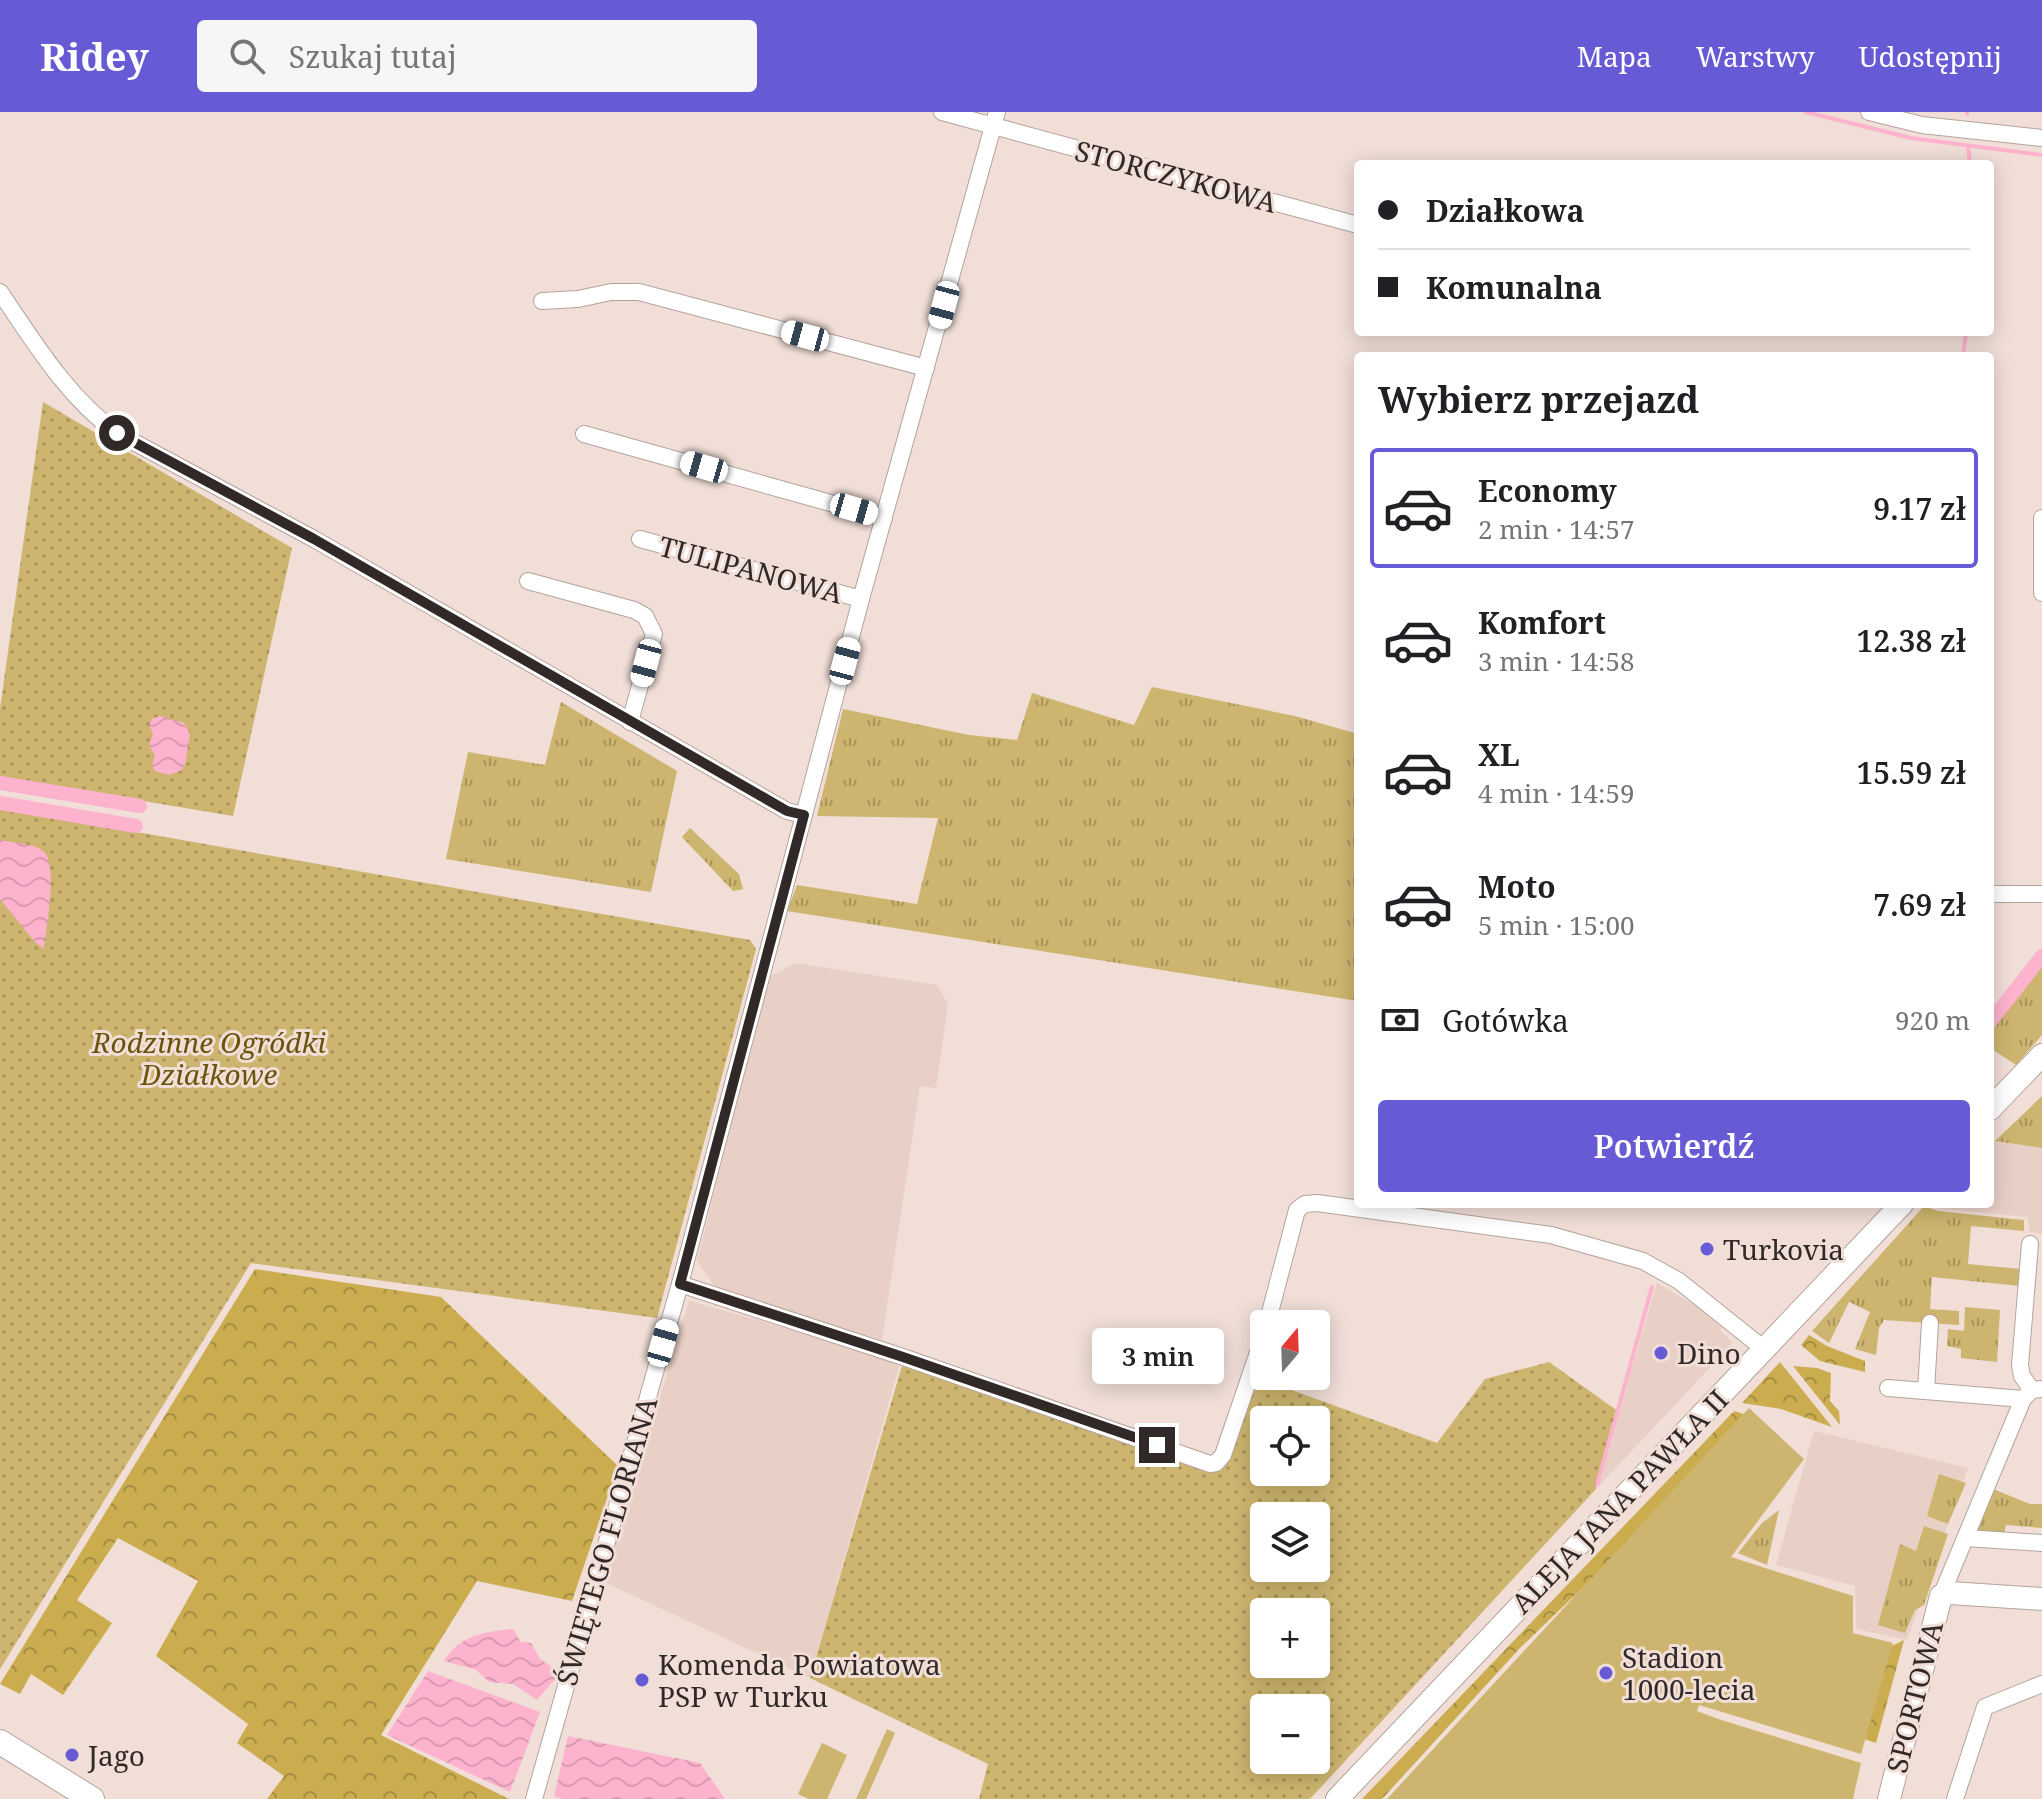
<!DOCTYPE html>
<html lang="pl">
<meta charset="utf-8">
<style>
body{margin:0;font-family:"Noto Serif",serif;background:#f6f6f6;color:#202124;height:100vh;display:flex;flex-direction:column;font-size:30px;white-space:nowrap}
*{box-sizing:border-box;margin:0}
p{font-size:26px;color:#757577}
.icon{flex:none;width:44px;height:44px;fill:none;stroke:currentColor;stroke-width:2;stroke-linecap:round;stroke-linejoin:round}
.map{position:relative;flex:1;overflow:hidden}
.sheet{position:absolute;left:1354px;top:240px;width:640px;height:856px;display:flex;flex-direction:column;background:#fff;border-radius:8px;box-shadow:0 4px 20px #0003}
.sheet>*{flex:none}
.hud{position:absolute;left:1354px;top:48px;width:640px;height:176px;border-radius:8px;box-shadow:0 4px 20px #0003;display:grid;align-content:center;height:176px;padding:0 24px;background:#fff}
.needle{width:52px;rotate:19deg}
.fabs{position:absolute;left:1250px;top:1198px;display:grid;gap:16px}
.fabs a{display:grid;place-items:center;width:80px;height:80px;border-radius:8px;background:#fff;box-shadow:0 4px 20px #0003;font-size:40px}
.end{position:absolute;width:36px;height:36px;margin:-18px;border:10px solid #302927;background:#fff;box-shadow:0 0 0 4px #fff}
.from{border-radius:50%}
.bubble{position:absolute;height:56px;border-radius:8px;background:#fff;box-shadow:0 4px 20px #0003;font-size:26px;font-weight:600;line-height:56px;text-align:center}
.car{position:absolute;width:24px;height:48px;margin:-24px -12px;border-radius:10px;box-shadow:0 0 6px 2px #0007;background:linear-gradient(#fff 24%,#345 0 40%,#fff 0 76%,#345 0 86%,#fff 0)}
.hud b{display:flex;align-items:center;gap:28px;height:76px;font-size:30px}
.hud b+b{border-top:2px solid #e0e0e0}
.hud i{width:20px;height:20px;background:#202124}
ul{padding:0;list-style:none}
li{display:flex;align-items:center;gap:24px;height:120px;margin:0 16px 12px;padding:0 8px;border:4px solid transparent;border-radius:8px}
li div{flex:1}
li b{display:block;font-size:30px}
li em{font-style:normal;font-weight:600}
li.current{border-color:#675bd5}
li>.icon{width:72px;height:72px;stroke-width:1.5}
h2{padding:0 24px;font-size:36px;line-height:96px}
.pay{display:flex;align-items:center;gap:20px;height:88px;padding:0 24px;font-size:30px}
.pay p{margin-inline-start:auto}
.primary-button{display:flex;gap:16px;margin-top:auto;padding:16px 24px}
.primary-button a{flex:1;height:92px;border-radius:8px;background:#675bd5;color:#fff;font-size:32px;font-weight:600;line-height:92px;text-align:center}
header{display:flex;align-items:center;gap:48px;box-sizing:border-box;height:112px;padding:0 40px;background:#675bd5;color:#fff}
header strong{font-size:38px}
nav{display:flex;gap:44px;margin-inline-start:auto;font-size:28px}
.search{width:560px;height:72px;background:#f6f6f6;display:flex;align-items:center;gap:20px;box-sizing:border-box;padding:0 28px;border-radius:8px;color:#757577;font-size:30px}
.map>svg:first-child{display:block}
</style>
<header>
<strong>Ridey</strong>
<div class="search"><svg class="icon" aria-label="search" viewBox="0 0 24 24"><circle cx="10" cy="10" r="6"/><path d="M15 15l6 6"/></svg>Szukaj tutaj</div>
<nav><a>Mapa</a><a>Warstwy</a><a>Udostępnij</a></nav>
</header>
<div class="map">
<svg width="2042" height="1687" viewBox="0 0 2042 1687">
<defs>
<pattern id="grass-tufts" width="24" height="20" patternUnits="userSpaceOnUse" patternTransform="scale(2)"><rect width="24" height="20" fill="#cdb56f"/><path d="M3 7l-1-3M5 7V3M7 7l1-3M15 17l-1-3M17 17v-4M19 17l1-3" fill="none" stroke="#a7935b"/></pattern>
<pattern id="forest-crowns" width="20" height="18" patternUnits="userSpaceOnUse" patternTransform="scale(2)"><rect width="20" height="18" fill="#cbad4f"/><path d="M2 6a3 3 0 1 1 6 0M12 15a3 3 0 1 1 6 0" fill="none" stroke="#a58d42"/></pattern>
<pattern id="garden-dots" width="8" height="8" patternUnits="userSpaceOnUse" patternTransform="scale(2)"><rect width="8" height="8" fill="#cdb56f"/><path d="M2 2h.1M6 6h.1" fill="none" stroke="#a7935b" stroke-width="1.8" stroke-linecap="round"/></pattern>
<pattern id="water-waves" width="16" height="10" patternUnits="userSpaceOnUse" patternTransform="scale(2)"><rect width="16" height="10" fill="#fdb2ce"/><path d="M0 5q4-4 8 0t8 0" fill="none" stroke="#d999b1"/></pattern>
</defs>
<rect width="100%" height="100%" fill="#f0ded7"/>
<!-- built -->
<g fill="#e9d0c6">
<path d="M795,851L937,873L948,892L936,976L920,974L882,1228L717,1178L697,1149L768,866Z"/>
<path d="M1995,1029L2042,1036V1122L2030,1120L2027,1105L1935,1096L1938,1092H1990V1034Z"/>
<path d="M1657,1171L1727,1212L1720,1218L1733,1231L1596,1377Z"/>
<path d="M689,1189L901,1248L810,1566L604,1470Z"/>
<path d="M1814,1319L1968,1356L1907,1528L1856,1517L1855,1474L1776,1453Z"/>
</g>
<!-- grass -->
<g fill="url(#grass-tufts)">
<path d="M1152,575L1295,604L1358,622V889L787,799L797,773L917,792L938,706L817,704L843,597L969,623L1017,628L1032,581L1134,613Z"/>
<path d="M561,590L677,659L651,780L446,747L468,640L545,653Z"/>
<path d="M690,716L739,762L743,777L733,779L682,725Z"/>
<path d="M2042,846V923L2016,953L1990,936V916Z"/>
<path d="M2042,984V1036L1995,1029Z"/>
<path d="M1924,1094L1938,1099L2024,1108V1119L1971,1114L1968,1152L2021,1157L2020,1174L1932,1165L1930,1197L1959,1199V1213L1884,1208L1879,1216L1876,1243L1855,1237L1870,1200L1849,1190L1829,1231L1812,1219Z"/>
<path d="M1965,1195L2000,1198L1997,1250L1961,1246V1237L1947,1234L1948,1217L1964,1219Z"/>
<path d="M1939,1362L1966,1371L1948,1412L1927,1404Z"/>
<path d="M1993,1377L2030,1392H2042V1416L2006,1413L2004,1422L1975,1420Z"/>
<path d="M1779,1398L1767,1453L1738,1441L1762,1411Z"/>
<path d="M1924,1414L1948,1422L1924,1493L1915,1498L1905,1521L1878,1513L1900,1432L1916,1439Z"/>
</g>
<!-- forest -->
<g fill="url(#forest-crowns)">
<path d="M255,1157L441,1185L618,1354L572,1489L477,1469L381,1623L509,1687H267L284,1664L237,1631L248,1612L156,1544L198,1469L118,1426L77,1488L112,1511L63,1583L31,1562L20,1582L0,1572Z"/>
<path d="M1809,1223L1827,1234L1865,1249V1260L1820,1249L1801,1233Z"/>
<path d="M1780,1250L1832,1315L1781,1297L1742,1291Z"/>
<path d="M1793,1254L1817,1256L1831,1261L1830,1289L1839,1299L1840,1313Z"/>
<path d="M1734,1299L1744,1302L1597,1462L1520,1536L1382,1687H1362Z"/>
<path d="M1904,1528L1876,1631L1861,1626L1884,1538Z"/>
</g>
<!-- garden -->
<g fill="url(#garden-dots)" fill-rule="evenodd">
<path d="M43,290L292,436L233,704L0,665V597Z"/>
<path d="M0,696L750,828L756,837L657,1206L251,1151L0,1557Z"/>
<path d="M1549,1250L1619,1300L1596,1377L1310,1687H979L988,1652L810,1566L902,1254L1221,1359L1259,1266L1437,1331L1485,1267ZM1264,1308H1316V1360H1264ZM1264,1404H1316V1456H1264ZM1264,1500H1316V1552H1264ZM1264,1596H1316V1648H1264Z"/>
</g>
<!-- pitch -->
<g fill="#cdb56f">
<path d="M1749,1296L1804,1347L1731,1445L1853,1484V1521L1893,1531L1861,1642L1699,1593L1697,1599L1718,1607L1861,1651L1853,1687H1387Z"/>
<path d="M887,1617L895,1621L866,1687H856Z"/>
<path d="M822,1631L847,1643L827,1687H809L798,1682Z"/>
</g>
<!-- water -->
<g fill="url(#water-waves)">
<path d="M160,604L184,611L190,622L185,653L182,658L169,663L155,659L152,654L155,644L149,633L153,622L149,613L152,607Z"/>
<path d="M0,728C12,731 33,731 43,739C59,751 46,816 44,837L35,830L0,787Z"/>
<path d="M513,1517L521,1530L531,1531L540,1547L551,1554L555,1567L537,1588L513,1572L489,1570L476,1558L444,1549C460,1523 484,1520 513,1517Z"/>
<path d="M428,1559L540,1600L510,1680L387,1623Z"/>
<path d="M568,1624L700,1651L725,1687H563L554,1684Z"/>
</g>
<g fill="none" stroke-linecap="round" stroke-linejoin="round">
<!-- stream -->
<g stroke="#fdb2ce" stroke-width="4">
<path d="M1806,0L1911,26L2042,43"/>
<path d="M1967,0V2"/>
<path d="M1968,35L1970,52"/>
<path d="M1963,244L1966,220"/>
<path d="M1597,1373L1652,1175"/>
</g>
<!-- canal -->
<g stroke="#fdb2ce" stroke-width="14">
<path d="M0,671L140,694"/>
<path d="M0,691L136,714"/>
<path d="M1990,910L2042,844"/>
</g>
<defs>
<g id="street">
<path d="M942,0L1358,113"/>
<path d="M1869,0L1922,13L2042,26"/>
<path d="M0,180C34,230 67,285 117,321L314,427L787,699L804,703"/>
<path d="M542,189L578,187L611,180H639L926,256"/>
<path d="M584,322L884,406"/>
<path d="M2042,406V481"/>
<path d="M640,427L861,487"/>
<path d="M528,469L634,498L645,504L654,522L630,610"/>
<path d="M1990,782H2042"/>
<path d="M2030,1132L2020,1253L2022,1264L2032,1278"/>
<path d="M680,1172L903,1245L1210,1352L1216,1351L1223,1343L1264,1223"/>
<path d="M1267,1212L1297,1098L1305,1092L1317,1091L1551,1123L1643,1149L1679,1169L1764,1237"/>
<path d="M1888,1276L2023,1287"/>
<path d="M1926,1279L1930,1211"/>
<path d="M1965,1426L2042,1431"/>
<path d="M1941,1484L2023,1287L2032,1278L2042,1277"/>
<path d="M534,1687L680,1172L861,487L997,0"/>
<path d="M1955,1687L1985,1595L2042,1572"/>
</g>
<g id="secondary">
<path d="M1990,997L2042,943"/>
<path d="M1337,1687L1902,1092"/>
<path d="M1889,1687L1941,1484L1950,1481L2042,1487"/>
</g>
<path id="primary" d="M0,1630L92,1687"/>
</defs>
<!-- street casing -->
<use href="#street" stroke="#b4a39c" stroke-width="18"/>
<!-- secondary casing -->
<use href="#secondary" stroke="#b4a39c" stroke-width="24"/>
<!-- primary casing -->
<use href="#primary" stroke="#b4a39c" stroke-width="26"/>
<!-- street -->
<use href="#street" stroke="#fff" stroke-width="16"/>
<!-- secondary -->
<use href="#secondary" stroke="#fff" stroke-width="22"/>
<!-- primary -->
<use href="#primary" stroke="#fff" stroke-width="24"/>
</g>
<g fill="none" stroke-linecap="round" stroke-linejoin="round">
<!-- route -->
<path stroke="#302927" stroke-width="10" d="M117,321L314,427L787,699L804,703L680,1172L903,1245L1157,1333"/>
</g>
<!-- markers -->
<g fill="#675bd5" stroke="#f0ded7" stroke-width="3">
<circle cx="1707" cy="1137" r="8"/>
<circle cx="1661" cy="1241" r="8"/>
<circle cx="1606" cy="1561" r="8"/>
<circle cx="642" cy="1568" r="8"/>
<circle cx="72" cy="1643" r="8"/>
</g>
<g text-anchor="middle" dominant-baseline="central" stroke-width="6" stroke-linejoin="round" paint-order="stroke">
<!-- street labels -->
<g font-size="28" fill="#302927" stroke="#f0ded7">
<text transform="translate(1176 64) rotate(15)">STORCZYKOWA</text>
<text transform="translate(751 457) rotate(15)">TULIPANOWA</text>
<text transform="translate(1619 1389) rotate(-46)">ALEJA JANA PAWŁA II</text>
<text transform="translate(606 1429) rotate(-74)">ŚWIĘTEGO FLORIANA</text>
<text transform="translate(1914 1585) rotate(-76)">SPORTOWA</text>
</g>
<!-- park labels -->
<g font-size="28" font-style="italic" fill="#69540a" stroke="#f0ded7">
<text x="209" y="930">Rodzinne Ogródki<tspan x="209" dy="32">Działkowe</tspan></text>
</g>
<!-- poi labels -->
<g font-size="28" fill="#302927" stroke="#f0ded7" text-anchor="start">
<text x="1723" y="1137">Turkovia</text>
<text x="1677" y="1241">Dino</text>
<text x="1622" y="1545">Stadion<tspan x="1622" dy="32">1000-lecia</tspan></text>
<text x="658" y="1552">Komenda Powiatowa<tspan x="658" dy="32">PSP w Turku</tspan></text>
<text x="88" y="1643">Jago</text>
</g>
</g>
</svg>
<div class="fabs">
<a><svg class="needle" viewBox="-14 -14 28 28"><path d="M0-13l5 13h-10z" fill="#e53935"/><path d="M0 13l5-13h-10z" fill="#757577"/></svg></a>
<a><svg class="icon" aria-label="locate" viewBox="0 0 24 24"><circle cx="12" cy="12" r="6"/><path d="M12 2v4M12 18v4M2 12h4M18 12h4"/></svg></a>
<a><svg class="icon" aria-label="layers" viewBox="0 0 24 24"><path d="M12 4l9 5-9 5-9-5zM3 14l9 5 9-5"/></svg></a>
<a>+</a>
<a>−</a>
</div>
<i class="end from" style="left:117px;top:321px"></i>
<i class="end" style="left:1157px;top:1333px"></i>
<div class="bubble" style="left:1092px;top:1216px;width:132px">3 min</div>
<i class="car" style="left:944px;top:193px;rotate:195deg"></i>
<i class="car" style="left:805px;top:224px;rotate:285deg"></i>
<i class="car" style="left:704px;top:355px;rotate:286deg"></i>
<i class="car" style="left:854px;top:397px;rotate:106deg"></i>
<i class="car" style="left:845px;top:549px;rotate:15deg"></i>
<i class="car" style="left:646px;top:551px;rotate:195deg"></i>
<i class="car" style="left:663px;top:1231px;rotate:16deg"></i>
<div class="hud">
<b><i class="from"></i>Działkowa</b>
<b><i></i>Komunalna</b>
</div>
<section class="sheet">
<h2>Wybierz przejazd</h2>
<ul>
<li class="current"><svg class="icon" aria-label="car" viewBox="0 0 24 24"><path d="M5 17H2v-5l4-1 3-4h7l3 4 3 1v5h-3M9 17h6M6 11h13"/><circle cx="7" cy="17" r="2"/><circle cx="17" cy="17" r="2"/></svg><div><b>Economy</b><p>2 min · 14:57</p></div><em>9.17 zł</em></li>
<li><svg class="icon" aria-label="car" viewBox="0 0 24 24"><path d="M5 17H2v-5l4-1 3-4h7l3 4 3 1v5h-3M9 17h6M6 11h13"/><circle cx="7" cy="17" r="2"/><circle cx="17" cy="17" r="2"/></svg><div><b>Komfort</b><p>3 min · 14:58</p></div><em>12.38 zł</em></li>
<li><svg class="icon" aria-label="car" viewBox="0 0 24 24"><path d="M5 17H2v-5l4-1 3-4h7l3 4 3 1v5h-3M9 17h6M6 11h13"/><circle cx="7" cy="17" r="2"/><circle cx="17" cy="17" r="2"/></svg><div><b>XL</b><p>4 min · 14:59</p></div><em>15.59 zł</em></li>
<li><svg class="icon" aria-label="car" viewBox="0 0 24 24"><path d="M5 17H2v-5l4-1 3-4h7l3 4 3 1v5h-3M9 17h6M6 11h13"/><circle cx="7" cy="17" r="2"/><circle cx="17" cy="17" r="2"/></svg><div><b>Moto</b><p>5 min · 15:00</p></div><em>7.69 zł</em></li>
</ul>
<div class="pay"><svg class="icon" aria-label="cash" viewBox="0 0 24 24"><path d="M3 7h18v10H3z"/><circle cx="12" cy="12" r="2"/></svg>Gotówka<p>920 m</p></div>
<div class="primary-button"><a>Potwierdź</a></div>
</section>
</div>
